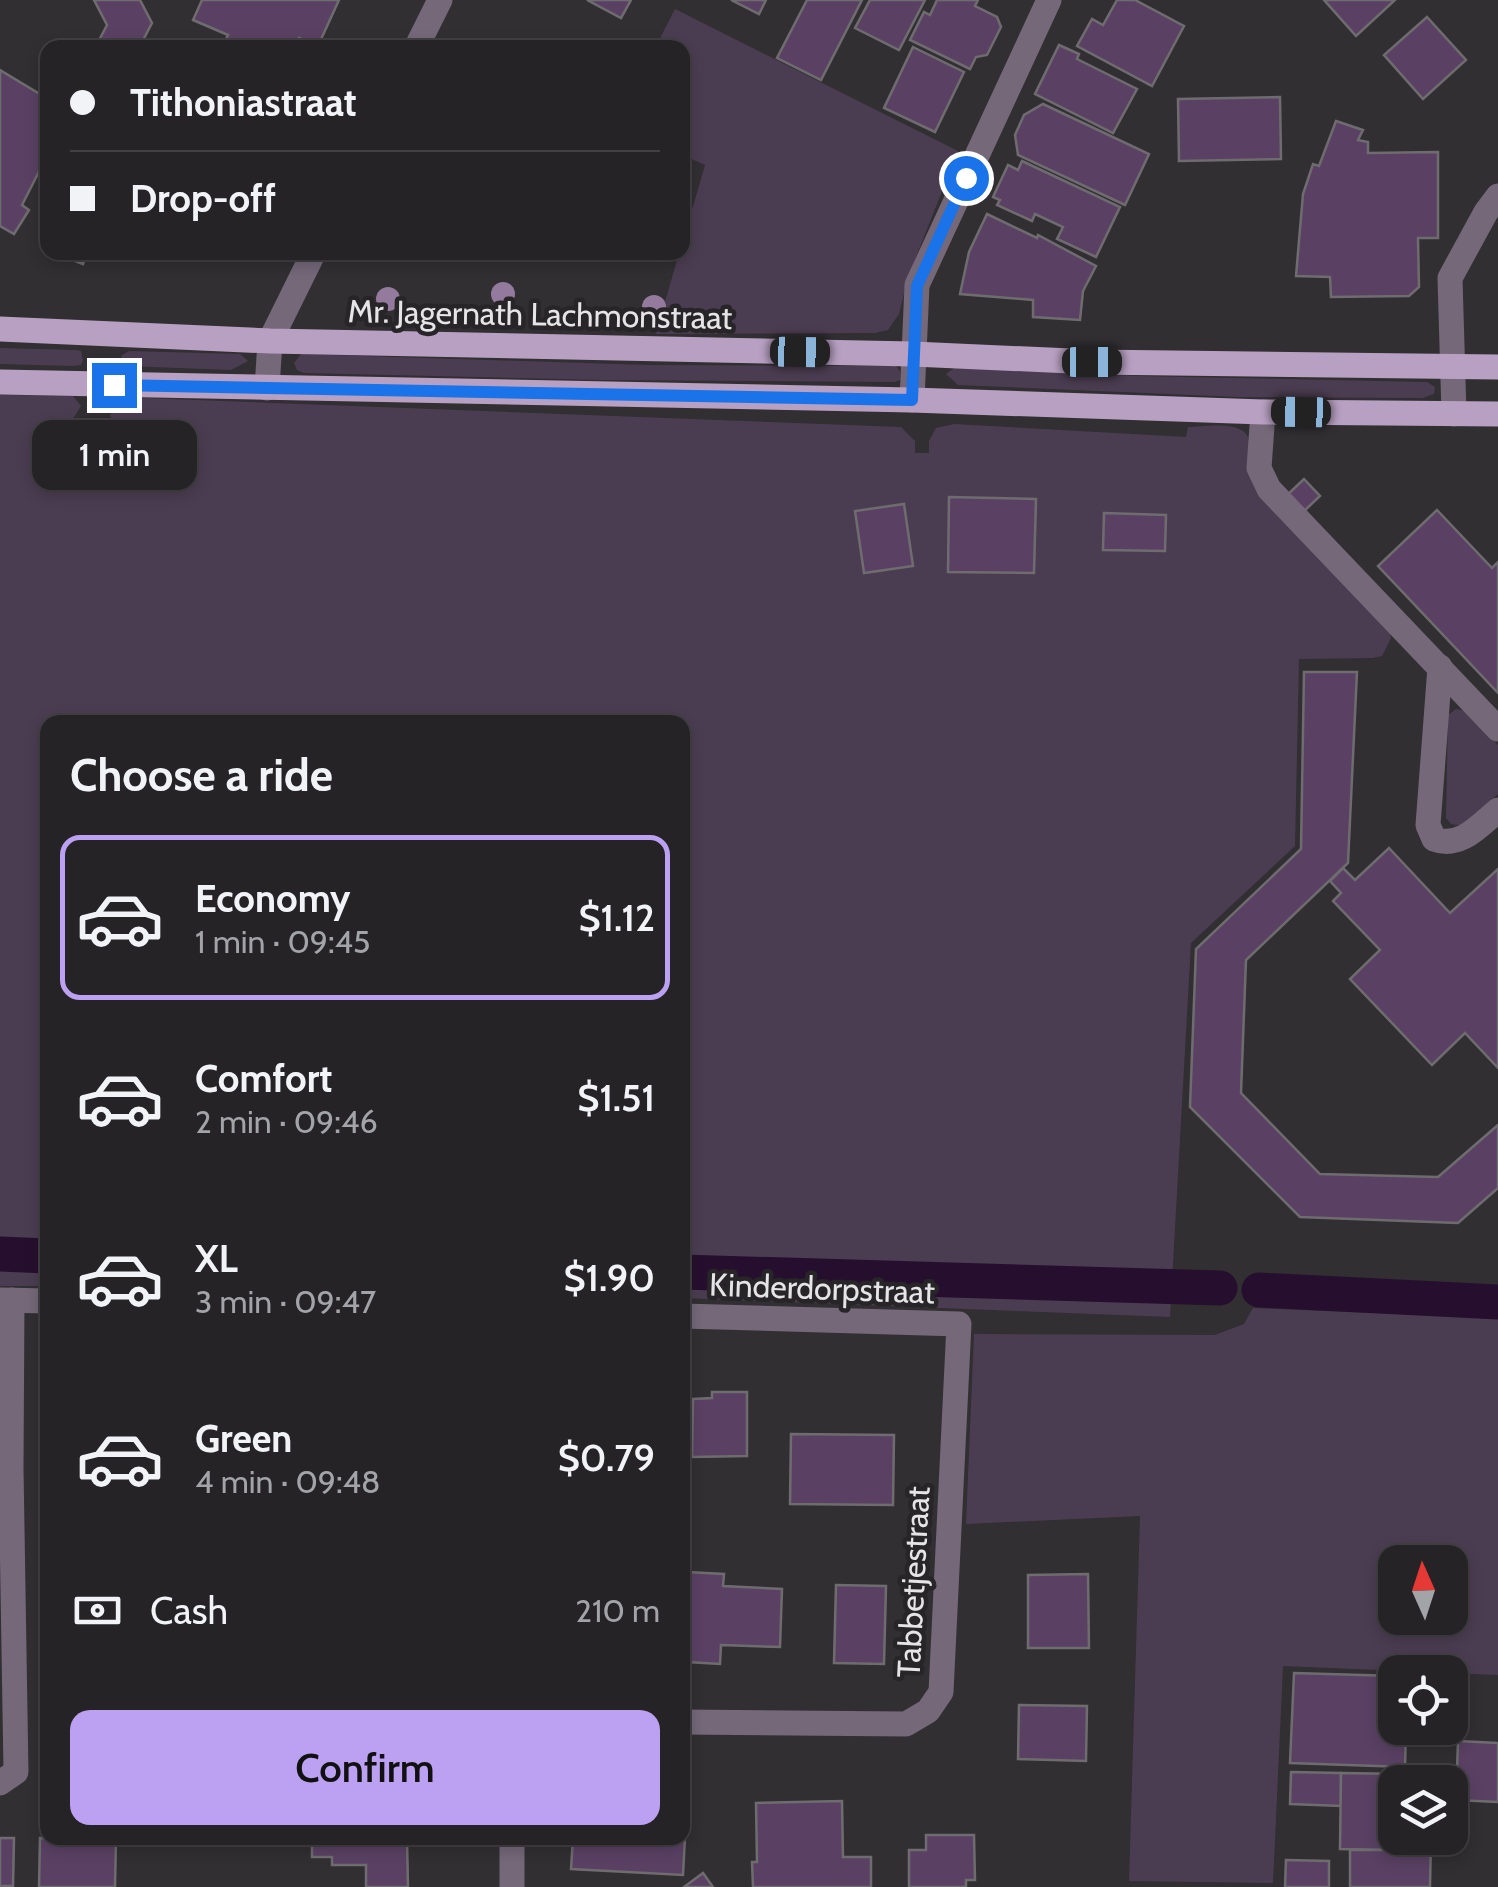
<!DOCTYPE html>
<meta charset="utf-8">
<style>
body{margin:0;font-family:Cabin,sans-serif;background:#312f32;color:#f1f3f6;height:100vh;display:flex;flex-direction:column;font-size:38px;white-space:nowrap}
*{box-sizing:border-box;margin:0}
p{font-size:32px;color:#a3a4a7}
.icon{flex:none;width:55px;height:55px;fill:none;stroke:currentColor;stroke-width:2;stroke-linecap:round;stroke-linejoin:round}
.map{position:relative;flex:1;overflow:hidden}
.side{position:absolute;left:40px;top:715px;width:650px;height:1130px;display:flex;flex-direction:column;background:#252326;border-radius:20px;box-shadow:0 5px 15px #0003,0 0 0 2px #424043}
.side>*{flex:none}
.top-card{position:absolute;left:40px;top:40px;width:650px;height:220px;border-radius:20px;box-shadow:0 5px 15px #0003,0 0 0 2px #424043;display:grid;align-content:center;height:220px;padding:0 30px;background:#252326}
.needle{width:65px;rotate:357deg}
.buttons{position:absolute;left:1378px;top:1545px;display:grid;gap:20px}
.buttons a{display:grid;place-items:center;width:90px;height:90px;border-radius:20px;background:#252326;box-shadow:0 5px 15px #0003,0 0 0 2px #424043;font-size:50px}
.end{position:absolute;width:45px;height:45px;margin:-22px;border:12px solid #1a73e8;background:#fff;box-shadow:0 0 0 5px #fff}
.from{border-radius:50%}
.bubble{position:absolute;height:70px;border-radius:20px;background:#252326;box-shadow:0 5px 15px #0003,0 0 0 2px #424043;font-size:32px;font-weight:600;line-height:70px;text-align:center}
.car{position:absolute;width:30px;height:60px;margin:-30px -15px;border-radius:12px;box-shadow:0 0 8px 2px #0007;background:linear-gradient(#222 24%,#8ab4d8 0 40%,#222 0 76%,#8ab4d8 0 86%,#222 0)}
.top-card b{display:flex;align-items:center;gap:35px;height:95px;font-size:38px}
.top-card b+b{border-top:2px solid #424043}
.top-card i{width:25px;height:25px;background:#f1f3f6}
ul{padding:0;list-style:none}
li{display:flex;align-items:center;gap:30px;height:165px;margin:0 20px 15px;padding:0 10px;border:5px solid transparent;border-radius:20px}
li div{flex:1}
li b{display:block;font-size:38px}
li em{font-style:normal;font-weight:600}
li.current{border-color:#bca0f2}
li>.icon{width:90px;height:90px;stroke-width:1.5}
h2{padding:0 30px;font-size:45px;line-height:120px}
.pay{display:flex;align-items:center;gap:25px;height:110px;padding:0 30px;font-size:38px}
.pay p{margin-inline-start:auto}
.button{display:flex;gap:20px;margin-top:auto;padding:20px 30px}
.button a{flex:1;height:115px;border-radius:20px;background:#bca0f2;color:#111;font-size:40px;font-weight:600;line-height:115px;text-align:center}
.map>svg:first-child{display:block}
</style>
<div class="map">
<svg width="1498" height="1887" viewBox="0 0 1498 1887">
<rect width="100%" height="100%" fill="#312f32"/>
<!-- green -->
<g fill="#4b3d51" fill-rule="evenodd">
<path d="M675,9L958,151L908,277L899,314L888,330L875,333L656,334L679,253L682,252L683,241L705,165L683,155L682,48H655Z"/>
<path d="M0,348L76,350L81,351L83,360L81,365L73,366L0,364Z"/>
<path d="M129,351L240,354L248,361L231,370L125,366L120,362L122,355Z"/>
<path d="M301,354L647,365L896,366L900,371V380L894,382L601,380L304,373L297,370L294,363Z"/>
<path d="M955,367L1136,376L1427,382L1435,387L1434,394L1423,398L1239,397L958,385L946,374Z"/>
<path d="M0,395L73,396L81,406L68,427L119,429L110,416L116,397L901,427L915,441V453H929V441L936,428L954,424L1186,437L1188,427C1204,427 1244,419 1249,440C1251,447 1250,458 1250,465L1389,628L1391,638L1382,656L1372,658L1299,659L1295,846L1191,943L1170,1317L683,1298L682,722H48L47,1286H0Z"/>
<path d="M1456,709L1467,711L1498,745V794L1462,826L1451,824L1446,818L1448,715Z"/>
<path d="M1253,1308L1498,1318V1675L1283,1666L1273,1883L1129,1881L1140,1516L966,1524L974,1334L1215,1335L1244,1324ZM1395,1562H1450V1618H1395Z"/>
</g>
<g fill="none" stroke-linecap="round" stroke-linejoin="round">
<!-- canal -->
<g stroke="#260f2e" stroke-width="35">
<path d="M0,1254L48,1256"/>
<path d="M682,1272L1220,1288"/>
<path d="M1259,1290L1498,1302"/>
</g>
</g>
<!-- building -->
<g fill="#5a4164" stroke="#6e6c6f" stroke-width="2.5">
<path d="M94,0H140L152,23L139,48H95L107,25Z"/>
<path d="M202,0H339L318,46L299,38L295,48H222L228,35L193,20Z"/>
<path d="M587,0H631L621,18Z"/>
<path d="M731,0H766L759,14Z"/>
<path d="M807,0H862L821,80L777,58Z"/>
<path d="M870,0H925L899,50L855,28Z"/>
<path d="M937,0H978L975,6L997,17L1001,27L987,55L976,57L970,69L910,40L924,12L930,15Z"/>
<path d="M1117,0H1135L1184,26L1152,86L1077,46L1092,19L1103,25Z"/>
<path d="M1324,0H1395L1356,36Z"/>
<path d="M1427,17L1466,60L1423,99L1384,55Z"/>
<path d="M1059,45L1079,54L1077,59L1137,89L1113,133L1035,94Z"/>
<path d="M913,47L964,72L935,132L884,108Z"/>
<path d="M0,70L48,99V154L22,205L29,210L14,234L0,226Z"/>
<path d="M1280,97L1281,159L1179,161L1178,99Z"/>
<path d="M1043,104L1149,154L1125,205L1018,155L1015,135L1024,115Z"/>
<path d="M1336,121L1363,130L1358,140L1368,142V153L1438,152V238H1418L1419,287L1409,296L1331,297L1330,277L1296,276L1303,194L1313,164L1319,166Z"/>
<path d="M1022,161L1120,207L1096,257L1057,239L1063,227L1035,214L1032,221L997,205L1000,200L993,197L1008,165L1018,170Z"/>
<path d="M987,214L1037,238L1038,235L1096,266L1083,291L1080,320L1033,317V300L960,294L969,252Z"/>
<path d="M69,252H87L83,264L67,258Z"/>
<rect x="430" y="252" width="88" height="6"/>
<path d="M1304,479L1320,496L1302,513L1286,496Z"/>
<path d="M949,497L1036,499L1034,573L948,572Z"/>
<path d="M904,504L913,566L864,573L855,511Z"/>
<path d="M1437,510L1492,568L1498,562V693L1378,566Z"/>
<path d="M1104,513L1166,515L1165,551L1103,550Z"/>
<path d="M1304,672H1357L1348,863L1246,960L1241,1093L1320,1174L1438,1177L1498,1125V1188L1458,1223L1300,1217L1190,1107L1196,949L1301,849Z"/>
<path d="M1389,848L1450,913L1498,869V1068L1465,1033L1432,1065L1350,979L1380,950L1333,901L1341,893L1330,881L1343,868L1355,880Z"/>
<path d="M712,1392H747V1456L692,1457L693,1399L712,1398Z"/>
<path d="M791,1434L894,1435L893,1505L790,1504Z"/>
<path d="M687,1572L724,1574L723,1586L782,1589L780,1647L721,1645L720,1664L687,1662L688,1640H682V1596H686Z"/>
<path d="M1088,1574L1089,1648H1028V1575Z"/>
<path d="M836,1585L886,1586L884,1664L834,1663Z"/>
<path d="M1294,1673L1395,1676V1728H1406L1405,1767L1290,1763Z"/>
<path d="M1019,1705L1087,1706L1086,1761L1018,1759Z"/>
<path d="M1458,1741L1498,1743V1802L1456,1800Z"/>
<path d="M1291,1772L1341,1773V1806L1290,1804Z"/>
<path d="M1341,1773L1404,1774V1782H1395L1391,1850L1340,1849Z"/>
<path d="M682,1800H687L683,1875L571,1869L573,1838H682Z"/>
<path d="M842,1801L843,1857H871V1887H753L752,1862H757L756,1803Z"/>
<path d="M926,1835H974L975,1880H966V1887H909V1850H926Z"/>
<path d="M0,1838H14L13,1886H0Z"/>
<path d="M40,1838L116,1839L115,1887H39Z"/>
<path d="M312,1838H407L408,1887H366V1865H332V1857H312Z"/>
<path d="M1416,1838H1431L1430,1887H1350V1850H1391V1844L1416,1845Z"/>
<path d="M1286,1860L1329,1861V1887H1285Z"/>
<path d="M703,1873L713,1887H684Z"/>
</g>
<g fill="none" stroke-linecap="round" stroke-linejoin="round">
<!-- minor -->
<g stroke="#746879" stroke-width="25">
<path d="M416,48L440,0"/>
<path d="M267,388L270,341L314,252"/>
<path d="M912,400L917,285L1049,0"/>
<path d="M1263,412L1259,468L1269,489L1498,729"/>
<path d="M1454,414L1450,278L1486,212L1498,196"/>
<path d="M1440,667L1428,825L1434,839C1460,849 1479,826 1498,810"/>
<path d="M0,1300L48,1301"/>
<path d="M682,1316L959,1324L941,1692L928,1711L906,1724L682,1722"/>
<path d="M0,1783L16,1772L11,1468L12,1300"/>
<path d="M512,1887V1838"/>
</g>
<!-- major -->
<g stroke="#b8a0c2" stroke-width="25">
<path d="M0,329L270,341L913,354L1093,362L1498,367"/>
<path d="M0,382L912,400L1263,412L1498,414"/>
</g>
</g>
<!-- trees -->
<g fill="#947b9e">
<circle cx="503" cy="294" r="12"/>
<circle cx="388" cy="299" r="12"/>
<circle cx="654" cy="307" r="12"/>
</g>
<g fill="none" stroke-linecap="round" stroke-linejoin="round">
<!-- route -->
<path stroke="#1a73e8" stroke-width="12" d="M114,385L912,400L917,286L966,178"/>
</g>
<g text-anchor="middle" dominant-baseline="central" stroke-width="9" stroke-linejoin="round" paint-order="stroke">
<!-- street labels -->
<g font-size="32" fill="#e5e4e6" stroke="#272528">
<text transform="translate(540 314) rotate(1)">Mr. Jagernath Lachmonstraat</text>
<text transform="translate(822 1288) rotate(2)">Kinderdorpstraat</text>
<text transform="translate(913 1582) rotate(-87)">Tabbetjestraat</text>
</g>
</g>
</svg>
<div class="buttons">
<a><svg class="needle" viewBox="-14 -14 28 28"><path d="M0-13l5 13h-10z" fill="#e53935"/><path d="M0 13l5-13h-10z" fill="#a3a4a7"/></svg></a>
<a><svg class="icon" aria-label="locate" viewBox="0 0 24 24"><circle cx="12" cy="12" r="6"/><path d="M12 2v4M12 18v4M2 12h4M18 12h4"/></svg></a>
<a><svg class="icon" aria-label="layers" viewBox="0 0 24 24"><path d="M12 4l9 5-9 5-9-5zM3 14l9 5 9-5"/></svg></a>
</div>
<i class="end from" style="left:966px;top:178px"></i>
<i class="end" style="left:114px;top:385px"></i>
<div class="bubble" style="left:32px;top:420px;width:165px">1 min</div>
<i class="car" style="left:800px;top:352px;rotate:91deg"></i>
<i class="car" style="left:1092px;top:362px;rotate:90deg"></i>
<i class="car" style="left:1301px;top:412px;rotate:271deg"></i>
<div class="top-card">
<b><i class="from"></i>Tithoniastraat</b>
<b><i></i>Drop-off</b>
</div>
<section class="side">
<h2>Choose a ride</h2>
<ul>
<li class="current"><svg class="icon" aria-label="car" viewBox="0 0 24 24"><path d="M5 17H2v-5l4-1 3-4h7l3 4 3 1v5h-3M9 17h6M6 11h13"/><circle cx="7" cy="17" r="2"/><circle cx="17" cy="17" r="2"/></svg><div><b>Economy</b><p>1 min · 09:45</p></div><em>$1.12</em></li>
<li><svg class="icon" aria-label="car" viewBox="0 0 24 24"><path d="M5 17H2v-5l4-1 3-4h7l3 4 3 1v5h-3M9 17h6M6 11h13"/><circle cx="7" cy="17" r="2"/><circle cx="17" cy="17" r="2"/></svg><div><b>Comfort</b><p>2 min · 09:46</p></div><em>$1.51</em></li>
<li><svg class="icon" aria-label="car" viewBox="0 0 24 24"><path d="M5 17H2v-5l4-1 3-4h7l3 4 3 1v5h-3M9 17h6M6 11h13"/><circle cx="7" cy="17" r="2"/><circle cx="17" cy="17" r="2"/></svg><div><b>XL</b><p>3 min · 09:47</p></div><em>$1.90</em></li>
<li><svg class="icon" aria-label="car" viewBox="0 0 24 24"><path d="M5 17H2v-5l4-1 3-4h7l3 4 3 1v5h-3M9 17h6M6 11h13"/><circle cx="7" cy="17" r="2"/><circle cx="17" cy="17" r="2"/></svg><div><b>Green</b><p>4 min · 09:48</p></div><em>$0.79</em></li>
</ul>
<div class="pay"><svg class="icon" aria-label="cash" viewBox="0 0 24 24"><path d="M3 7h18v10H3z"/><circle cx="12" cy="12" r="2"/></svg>Cash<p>210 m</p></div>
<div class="button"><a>Confirm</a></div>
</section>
</div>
